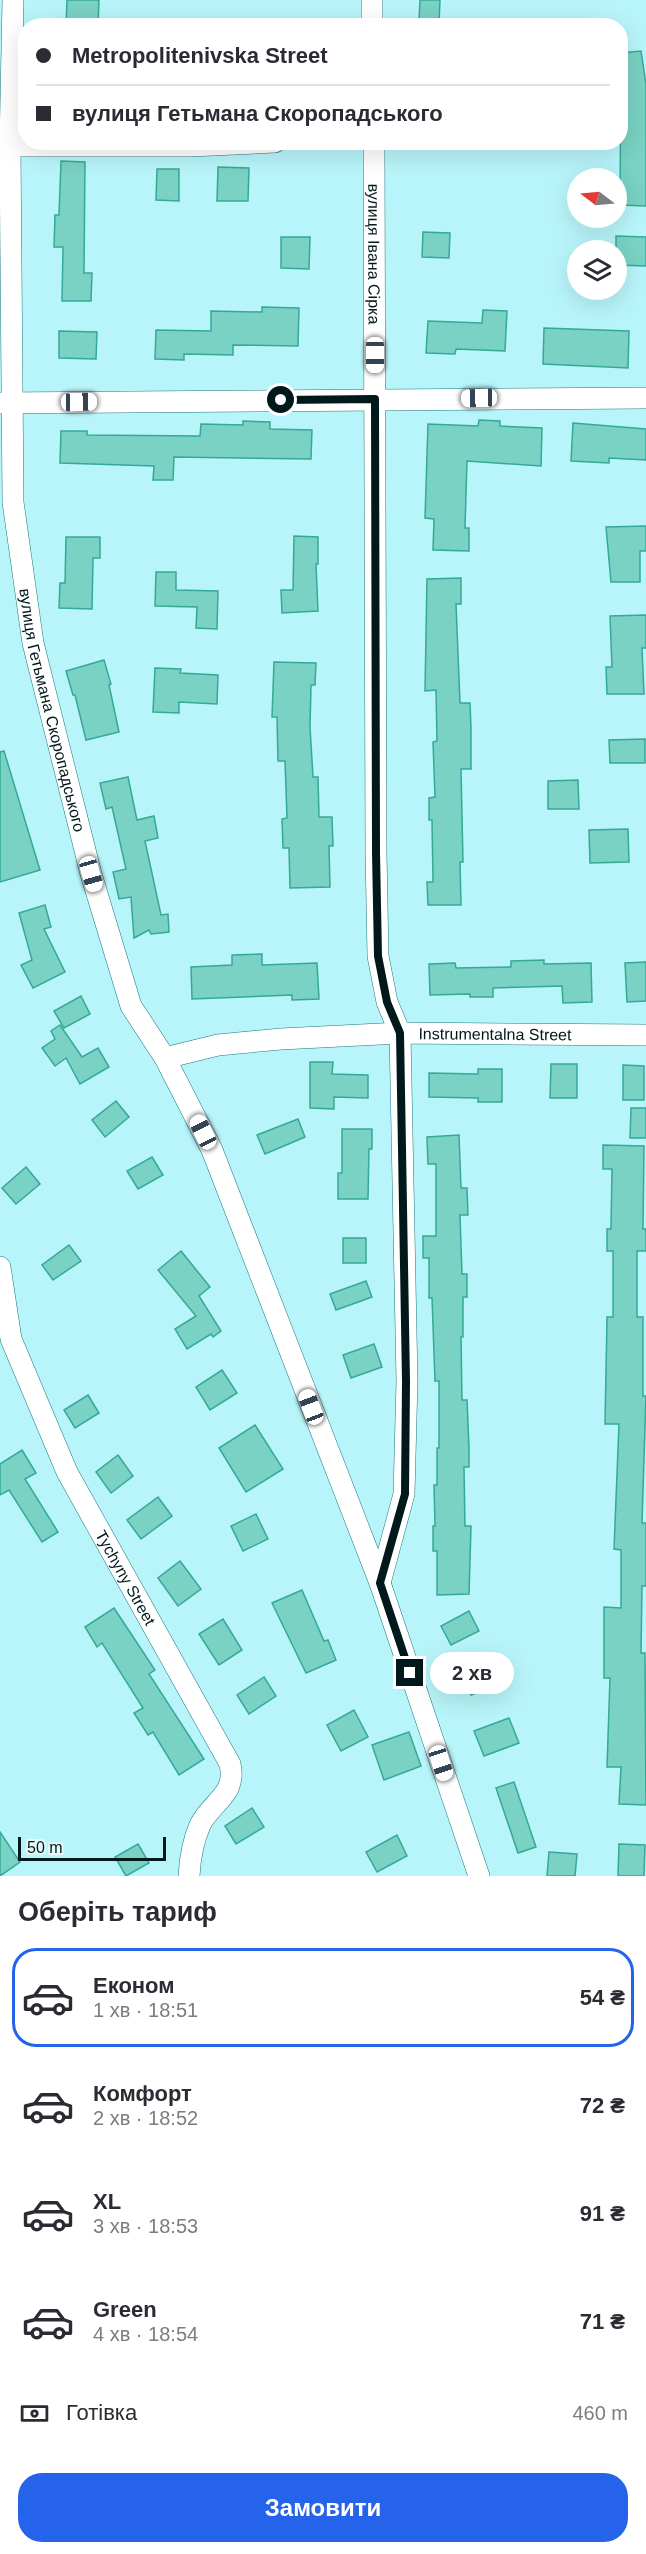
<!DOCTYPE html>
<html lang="uk">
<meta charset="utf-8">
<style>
body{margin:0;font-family:Helvetica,sans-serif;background:#f7f7f7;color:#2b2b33;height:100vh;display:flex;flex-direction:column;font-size:22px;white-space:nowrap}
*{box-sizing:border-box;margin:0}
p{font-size:20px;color:#7c7c81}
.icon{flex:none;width:33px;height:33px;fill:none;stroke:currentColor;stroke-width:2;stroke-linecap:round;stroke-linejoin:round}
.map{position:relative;height:1876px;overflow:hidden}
.side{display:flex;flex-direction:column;background:#fff;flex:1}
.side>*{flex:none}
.guide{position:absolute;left:18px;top:18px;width:610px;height:132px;border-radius:24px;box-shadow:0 6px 24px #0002;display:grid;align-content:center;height:132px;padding:0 18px;background:#fff}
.needle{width:39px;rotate:286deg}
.buttons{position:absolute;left:567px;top:168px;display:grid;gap:12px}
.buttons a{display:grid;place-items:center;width:60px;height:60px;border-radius:50%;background:#fff;box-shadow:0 6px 24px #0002;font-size:30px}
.scale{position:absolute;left:18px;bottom:15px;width:148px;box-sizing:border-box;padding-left:6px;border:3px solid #02191b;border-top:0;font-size:16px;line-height:21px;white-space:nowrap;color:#02191b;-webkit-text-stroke:4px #e6fafb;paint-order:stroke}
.end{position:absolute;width:27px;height:27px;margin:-14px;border:8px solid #02191b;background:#fff;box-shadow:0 0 0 3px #fff}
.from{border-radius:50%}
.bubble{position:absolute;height:42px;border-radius:21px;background:#fff;box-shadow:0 6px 24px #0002;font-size:20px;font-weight:700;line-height:42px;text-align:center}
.car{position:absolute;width:18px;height:36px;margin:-18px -9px;border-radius:8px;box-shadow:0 0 4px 2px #0007;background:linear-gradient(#fff 24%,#345 0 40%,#fff 0 76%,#345 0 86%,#fff 0)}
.guide b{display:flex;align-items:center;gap:21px;height:57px;font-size:22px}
.guide b+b{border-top:2px solid #e1e1e2}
.guide i{width:15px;height:15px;background:#2b2b33}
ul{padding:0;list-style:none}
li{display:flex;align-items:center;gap:18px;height:99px;margin:0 12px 9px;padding:0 6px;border:3px solid transparent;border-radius:24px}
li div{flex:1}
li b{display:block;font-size:22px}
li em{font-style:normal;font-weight:700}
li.current{border-color:#2563eb}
li>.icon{width:54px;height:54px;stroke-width:1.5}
h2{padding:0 18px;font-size:27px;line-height:72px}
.pay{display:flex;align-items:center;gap:15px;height:66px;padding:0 18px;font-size:22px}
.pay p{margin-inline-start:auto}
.primary-button{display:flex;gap:12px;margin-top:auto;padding:12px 18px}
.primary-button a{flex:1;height:69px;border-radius:24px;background:#2563eb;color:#fff;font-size:24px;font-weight:700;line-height:69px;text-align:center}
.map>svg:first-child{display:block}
</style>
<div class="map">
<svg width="646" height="1876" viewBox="0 0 646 1876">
<rect width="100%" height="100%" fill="#b8f5fa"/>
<!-- building -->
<g fill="#79d2c3" stroke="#36a898" stroke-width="1.5">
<path d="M67,0H99L98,26H66Z"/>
<path d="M420,0H440L439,22L419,21Z"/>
<path d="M641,51L646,84V206L620,205L621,53Z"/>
<path d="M61,161L85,162L84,273H92L91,301H62L63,247H54L55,215H59Z"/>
<path d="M218,167L249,168L248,201H217Z"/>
<path d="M157,169H179V201L156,200Z"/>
<path d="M423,232L450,233L449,258L422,257Z"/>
<path d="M616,236L646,237V266L616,265Z"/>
<path d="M281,237H310L309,269L281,268Z"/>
<path d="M262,307L299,308L298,346L233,345V355L184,354V360L155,359L156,330L211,331V311L262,312Z"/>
<path d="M483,310L507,311L505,351L456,349L455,354L426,353L428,321L482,323Z"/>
<path d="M544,328L629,331L628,368L543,364Z"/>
<path d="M59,331L97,332L96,359L59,358Z"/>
<path d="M479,420L500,421V426L542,428L541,466L467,461L465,528H469V551L433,550L434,519L425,518L428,424L478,426Z"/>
<path d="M243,421L270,422V429L312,430L311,459L174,457L173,480H153L154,466L60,463L61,431H87V435L200,436L201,424L243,425Z"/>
<path d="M573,423L646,429V460L609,458V463L571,461Z"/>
<path d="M646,526V551H640V582H611L606,527Z"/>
<path d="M294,536L318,537V564H316L318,611L282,613L281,590H293Z"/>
<path d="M66,537H100V558H93L92,609L59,608L60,583H65Z"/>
<path d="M156,572H176V590L218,591L217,629L196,628L197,607L155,606Z"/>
<path d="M461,578V604H456L460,703H470L471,729V769H461L463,862H460L461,905H428L427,882H433L432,820H429V798L435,797L433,742L437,741L436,690L425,691L427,579Z"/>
<path d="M646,615V648H642L644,694H607L606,667H612L610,616Z"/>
<path d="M104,660L111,684L109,685L119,732L86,740L75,695H73L66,671Z"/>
<path d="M274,662L316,663L315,685H311L310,727L313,777H318L319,817H332L333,846H329L330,887L290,888L289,848H283L282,819L287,818L285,761H278L277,717H272Z"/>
<path d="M155,668L181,669L180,673L218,675L217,704L179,702V713L153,712Z"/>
<path d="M645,739V763H610L609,740Z"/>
<path d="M4,751L40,870L0,882V752Z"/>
<path d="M128,777L137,820L154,816L158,838L145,841L161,915L168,914L169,932L151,934L149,930L134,938L131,897L119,899L113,872L126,869L112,807L106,809L100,783Z"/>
<path d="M578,780L579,809H548V781Z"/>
<path d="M628,829L629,862L590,863L589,830Z"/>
<path d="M45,905L51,927L44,929L65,972L33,988L21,965L32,960L19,913Z"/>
<path d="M262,954V965L317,963L319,999L292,1000V995L192,999L191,967L232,965V955Z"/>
<path d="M544,960V964L591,963L592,1002L563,1003L562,986L493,988V997H470V994L430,995L429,964L455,963L456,968L511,967V961Z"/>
<path d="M646,962V1001L627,1002L625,963Z"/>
<path d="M81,996L90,1014L64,1028L54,1011Z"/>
<path d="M60,1025L82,1057L98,1048L109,1067L80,1084L66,1058L55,1066L42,1048L55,1039L51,1031Z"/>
<path d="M310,1062H333L332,1074L368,1075V1098L334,1097V1109L310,1108Z"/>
<path d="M551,1064H577V1098H550Z"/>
<path d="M623,1065L644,1066V1100H623Z"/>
<path d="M478,1069H502V1102H478V1098L429,1097V1073L478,1074Z"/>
<path d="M116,1101L129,1117L105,1137L92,1120Z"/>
<path d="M631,1108H646V1138H630Z"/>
<path d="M298,1119L305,1137L265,1154L257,1135Z"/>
<path d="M342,1129H372V1149H369L368,1199H338V1173H342Z"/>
<path d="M459,1135L461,1188H467L468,1215H460L462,1274H467V1297H463V1337H461L462,1400H467L469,1448V1467H464L465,1526H471L469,1594L437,1595V1551H433V1526H435L434,1485H437V1448H439V1381H435L432,1298H429V1258H423V1236H436V1164H428L427,1137Z"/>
<path d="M603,1145L644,1146L643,1229H646V1251H637V1317H643V1396H646L642,1523H646V1586H642L641,1653H645L646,1805L619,1804L621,1767H607L610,1678H604V1607L621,1608V1550L614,1549L619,1424H605L607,1317H613V1251H607V1229H611L612,1169H603Z"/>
<path d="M152,1157L163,1175L138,1189L127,1171Z"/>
<path d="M26,1167L40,1184L16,1204L2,1188Z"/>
<rect x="343" y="1238" width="23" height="25"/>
<path d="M69,1245L81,1261L53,1280L42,1265Z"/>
<path d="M181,1251L210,1287L199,1296L221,1331L213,1337L211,1334L187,1349L175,1329L196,1316L158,1270Z"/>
<path d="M366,1281L372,1297L336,1310L330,1294Z"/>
<path d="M374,1344L382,1367L351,1378L343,1355Z"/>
<path d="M222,1370L237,1393L210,1410L196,1387Z"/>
<path d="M88,1395L99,1413L75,1428L64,1410Z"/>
<path d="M255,1425L283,1469L246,1492L219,1448Z"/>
<path d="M22,1450L36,1473L25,1479L58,1532L42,1542L9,1490L0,1495V1464Z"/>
<path d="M118,1455L133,1476L111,1493L96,1472Z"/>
<path d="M158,1497L172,1516L141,1539L127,1520Z"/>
<path d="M256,1514L268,1539L243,1551L231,1526Z"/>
<path d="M180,1561L201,1589L178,1606L158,1578Z"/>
<path d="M302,1590L324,1641L328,1640L336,1660L306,1673L272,1603Z"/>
<path d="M114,1608L155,1670L149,1674L204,1759L179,1775L153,1732L148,1735L134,1713L143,1708L102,1643L97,1647L85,1627Z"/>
<path d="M469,1611L479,1631L451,1645L441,1626Z"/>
<path d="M223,1619L242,1650L219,1665L199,1634Z"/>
<path d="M488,1659L498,1684L471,1695L461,1671Z"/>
<path d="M264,1677L276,1696L249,1714L237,1695Z"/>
<path d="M354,1710L368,1737L341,1751L327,1725Z"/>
<path d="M509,1718L519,1743L484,1756L474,1731Z"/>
<path d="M409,1732L421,1766L384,1780L372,1745Z"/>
<path d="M514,1782L536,1847L518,1853L496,1788Z"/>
<path d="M252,1808L264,1827L236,1844L225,1826Z"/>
<path d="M0,1832L20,1862L0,1876Z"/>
<path d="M397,1835L407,1856L377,1872L366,1852Z"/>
<path d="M138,1844L149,1863L126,1876L115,1857Z"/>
<path d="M619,1844L645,1845L644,1876H618Z"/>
<path d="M549,1852L577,1854L575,1876H547Z"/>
</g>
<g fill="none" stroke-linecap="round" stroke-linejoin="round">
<defs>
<g id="street">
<path id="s1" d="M13,0L10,146L13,502L33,643L91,874L131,1006L165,1058L212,1150L380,1583L479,1876"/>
<path d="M372,0V26"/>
<path id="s2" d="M374,142L376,853L378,956L387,1002L400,1033L407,1381L404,1494L380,1583"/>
<path d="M0,146H191L275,142"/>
<path d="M0,403L646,398"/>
<path id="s3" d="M165,1058L218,1045L281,1039L400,1033L646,1035"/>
<path id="s4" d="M0,1267L11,1339L67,1472L230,1764C237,1795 212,1801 200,1825C193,1841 190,1859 189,1876"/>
</g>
</defs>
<!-- street casing -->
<use href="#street" stroke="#1a787f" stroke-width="22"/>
<!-- street -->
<use href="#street" stroke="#fff" stroke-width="21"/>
</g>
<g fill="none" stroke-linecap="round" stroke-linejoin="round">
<!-- route -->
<path stroke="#02191b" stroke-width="8" d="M281,400L375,399L376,853L378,956L387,1002L400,1033L406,1381L405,1494L380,1583L410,1673"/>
</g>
<g text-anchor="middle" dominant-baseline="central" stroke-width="4.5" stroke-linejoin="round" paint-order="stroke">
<!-- street labels -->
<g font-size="16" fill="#02191b" stroke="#e6fafb">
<text stroke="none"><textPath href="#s2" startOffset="112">вулиця Івана Сірка</textPath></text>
<text stroke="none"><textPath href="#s1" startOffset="714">вулиця Гетьмана Скоропадського</textPath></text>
<text stroke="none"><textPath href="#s3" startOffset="332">Instrumentalna Street</textPath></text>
<text stroke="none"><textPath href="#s4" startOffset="338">Tychyny Street</textPath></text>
</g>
</g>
</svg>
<div class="buttons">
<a><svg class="needle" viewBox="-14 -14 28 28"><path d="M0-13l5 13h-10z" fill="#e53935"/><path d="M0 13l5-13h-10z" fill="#7c7c81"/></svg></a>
<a><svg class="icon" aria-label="layers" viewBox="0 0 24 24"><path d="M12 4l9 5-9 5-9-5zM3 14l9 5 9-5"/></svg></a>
</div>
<div class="scale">50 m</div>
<i class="end from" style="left:281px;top:400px"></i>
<i class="end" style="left:410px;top:1673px"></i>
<div class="bubble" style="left:430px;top:1652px;width:84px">2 хв</div>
<i class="car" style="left:375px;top:355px;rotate:180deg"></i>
<i class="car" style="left:479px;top:398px;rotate:269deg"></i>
<i class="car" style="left:79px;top:402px;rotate:89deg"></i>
<i class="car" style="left:91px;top:874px;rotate:164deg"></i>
<i class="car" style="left:203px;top:1132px;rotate:333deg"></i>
<i class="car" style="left:311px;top:1407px;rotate:339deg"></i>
<i class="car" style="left:441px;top:1763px;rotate:162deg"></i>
<div class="guide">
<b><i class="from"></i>Metropolitenivska Street</b>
<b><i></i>вулиця Гетьмана Скоропадського</b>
</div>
</div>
<section class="side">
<h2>Оберіть тариф</h2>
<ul>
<li class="current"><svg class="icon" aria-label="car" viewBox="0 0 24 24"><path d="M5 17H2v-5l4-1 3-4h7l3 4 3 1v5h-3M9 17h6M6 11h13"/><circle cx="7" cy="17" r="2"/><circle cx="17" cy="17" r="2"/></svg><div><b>Економ</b><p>1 хв · 18:51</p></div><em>54 ₴</em></li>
<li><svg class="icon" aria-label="car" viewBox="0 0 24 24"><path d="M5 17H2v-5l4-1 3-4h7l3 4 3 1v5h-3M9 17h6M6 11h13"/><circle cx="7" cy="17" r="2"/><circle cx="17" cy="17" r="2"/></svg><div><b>Комфорт</b><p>2 хв · 18:52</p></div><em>72 ₴</em></li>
<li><svg class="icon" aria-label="car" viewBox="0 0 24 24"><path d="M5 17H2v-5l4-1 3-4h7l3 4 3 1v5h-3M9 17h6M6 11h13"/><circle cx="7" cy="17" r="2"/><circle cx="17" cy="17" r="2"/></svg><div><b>XL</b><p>3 хв · 18:53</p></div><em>91 ₴</em></li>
<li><svg class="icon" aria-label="car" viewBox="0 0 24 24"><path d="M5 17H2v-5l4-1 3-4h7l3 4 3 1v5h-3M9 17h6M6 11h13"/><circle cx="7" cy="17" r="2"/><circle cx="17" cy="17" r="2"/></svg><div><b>Green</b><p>4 хв · 18:54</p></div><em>71 ₴</em></li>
</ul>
<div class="pay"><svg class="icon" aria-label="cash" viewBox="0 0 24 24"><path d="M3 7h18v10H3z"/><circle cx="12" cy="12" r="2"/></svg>Готівка<p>460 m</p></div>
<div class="primary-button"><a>Замовити</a></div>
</section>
